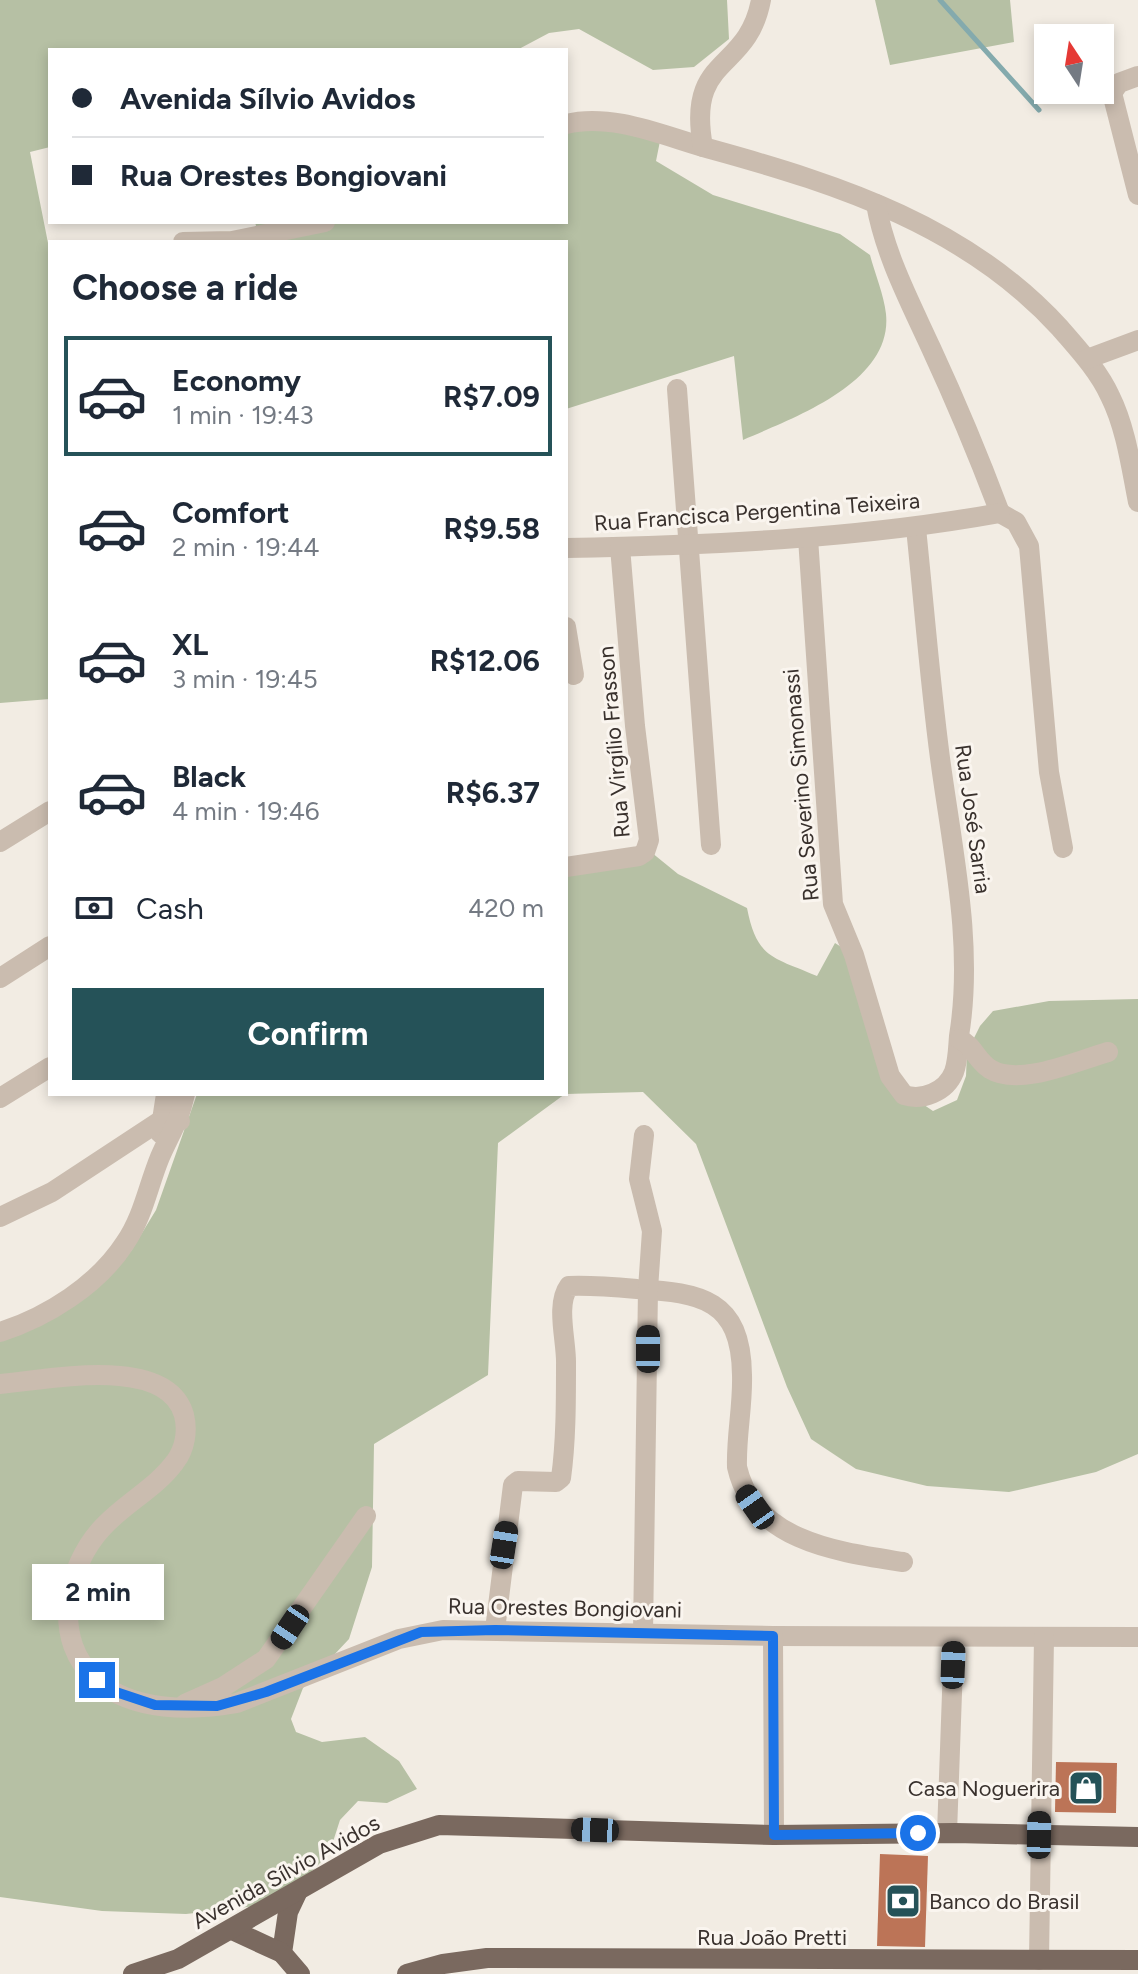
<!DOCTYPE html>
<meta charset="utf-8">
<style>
body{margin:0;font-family:Figtree,sans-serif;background:#f6f6f7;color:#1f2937;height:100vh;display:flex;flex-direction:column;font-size:30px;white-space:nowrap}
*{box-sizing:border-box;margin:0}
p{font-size:26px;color:#747a83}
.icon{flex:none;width:44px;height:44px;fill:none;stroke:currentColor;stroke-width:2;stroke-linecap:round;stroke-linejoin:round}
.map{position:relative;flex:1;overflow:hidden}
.panel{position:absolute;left:48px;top:240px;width:520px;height:856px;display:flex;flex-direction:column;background:#fff;border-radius:0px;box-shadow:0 4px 12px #0003}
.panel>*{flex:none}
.hud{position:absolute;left:48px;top:48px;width:520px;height:176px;border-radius:0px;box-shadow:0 4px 12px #0003;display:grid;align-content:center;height:176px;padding:0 24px;background:#fff}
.needle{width:52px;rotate:348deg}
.buttons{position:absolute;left:1034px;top:24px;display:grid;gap:16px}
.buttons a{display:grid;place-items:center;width:80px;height:80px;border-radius:0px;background:#fff;box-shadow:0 4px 12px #0003;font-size:40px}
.end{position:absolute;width:36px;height:36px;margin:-18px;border:10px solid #1a73e8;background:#fff;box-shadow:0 0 0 4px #fff}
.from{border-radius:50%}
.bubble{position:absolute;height:56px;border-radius:0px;background:#fff;box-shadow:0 4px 12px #0003;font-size:26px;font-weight:700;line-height:56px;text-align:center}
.car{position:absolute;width:24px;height:48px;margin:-24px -12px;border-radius:10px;box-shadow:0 0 6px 2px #0007;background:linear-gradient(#222 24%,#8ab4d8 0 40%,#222 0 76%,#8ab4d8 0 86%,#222 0)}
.hud b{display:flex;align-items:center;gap:28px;height:76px;font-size:30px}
.hud b+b{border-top:2px solid #e0e1e3}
.hud i{width:20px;height:20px;background:#1f2937}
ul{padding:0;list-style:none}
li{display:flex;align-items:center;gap:24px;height:120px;margin:0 16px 12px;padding:0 8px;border:4px solid transparent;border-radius:0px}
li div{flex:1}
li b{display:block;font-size:30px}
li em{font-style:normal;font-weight:700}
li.active{border-color:#255258}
li>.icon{width:72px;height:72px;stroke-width:1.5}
h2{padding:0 24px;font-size:36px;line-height:96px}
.pay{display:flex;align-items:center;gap:20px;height:88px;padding:0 24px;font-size:30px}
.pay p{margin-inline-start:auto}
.button{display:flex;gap:16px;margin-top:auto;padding:16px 24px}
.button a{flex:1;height:92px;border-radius:0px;background:#255258;color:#fff;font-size:32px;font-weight:700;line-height:92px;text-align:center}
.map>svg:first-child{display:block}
</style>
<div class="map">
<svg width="1138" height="1974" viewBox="0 0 1138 1974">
<rect width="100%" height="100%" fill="#f2ece3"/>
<!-- green -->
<g fill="#b6c0a4">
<path d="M0,0H727L729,39L694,67L653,70L579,29L549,33L517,50H50V147L30,152L50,253V699L0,703Z"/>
<path d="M875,0H1010L1014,42L890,65Z"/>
<path d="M604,119L660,141L656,161L713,195L840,234L870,255C875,274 884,295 886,314C893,383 793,418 743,440L734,356L566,409V242H258L260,241L255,222H566V125Z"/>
<path d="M646,848L678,874L747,908C757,959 773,957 817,976L835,943L863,961L887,1062L908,1094L933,1111L957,1100L966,1076L967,1052L980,1026L993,1011L1049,1001L1138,999V1454L1096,1472L1009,1492L927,1486L856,1469L811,1439L787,1387L696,1144L643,1092L565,1094L498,1143L488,1375L374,1444L372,1567L349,1639L303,1688L291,1719L296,1732L322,1742L365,1737L399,1761L417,1789L387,1803L358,1801L340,1820L329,1854L291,1892L256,1906L186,1914L102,1911L0,1897V1340L131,1251L156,1210L197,1094H566V871Z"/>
</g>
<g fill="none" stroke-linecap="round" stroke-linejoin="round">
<!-- stream -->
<path stroke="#84aaad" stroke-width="5" d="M940,0L1039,110"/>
</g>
<!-- building -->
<g fill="#bc7457">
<path d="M1056,1762L1117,1763L1116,1813L1055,1812Z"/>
<path d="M880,1854L928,1856L925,1947L877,1946Z"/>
</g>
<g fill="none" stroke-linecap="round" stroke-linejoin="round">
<!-- minor -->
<g stroke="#cabcaf" stroke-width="20">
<path d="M1138,76L1119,83L1112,93L1138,195"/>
<path d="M566,124C614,112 668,138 714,150C841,185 968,227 1060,328C1078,349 1098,370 1110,396C1126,428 1131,467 1138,502"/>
<path d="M703,147C686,54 747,74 761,0"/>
<path d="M876,204C885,255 910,302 931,348C956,402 979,457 1000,513"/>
<path d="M183,242L232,241L325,222"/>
<path d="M1087,359L1138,340"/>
<path d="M677,389L711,845"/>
<path d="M1000,513L1016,522L1029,546L1049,772L1063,848"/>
<path d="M808,538L833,904L854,955L890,1076L904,1095C922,1101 946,1092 954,1072C958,1061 958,1048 959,1036C974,944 952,849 940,758C930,682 924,605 916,528"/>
<path d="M566,548C711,545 857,539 1000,513"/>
<path d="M566,627L574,675"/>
<path d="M0,842L50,811"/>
<path d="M566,867L639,856L645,852L649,840L635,726L620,547"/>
<path d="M0,978L50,946"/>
<path d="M959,1039C974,1046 976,1060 990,1069C1019,1087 1076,1061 1108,1052"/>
<path d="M0,1098L50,1067"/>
<path d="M160,1133L166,1094"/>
<path d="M0,1217L52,1192L160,1121H180"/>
<path d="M0,1332C47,1317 98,1285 125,1243C143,1217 148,1186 160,1157C171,1132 179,1122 185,1094"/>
<path d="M0,1384C47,1380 167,1354 184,1415C188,1431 185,1449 175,1462C156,1488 125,1503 103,1527C65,1567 51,1642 97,1680C133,1712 193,1711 237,1703L399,1639L443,1630L773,1636L1138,1637"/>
<path d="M495,1630L513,1485L518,1481L556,1482L561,1478C566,1442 566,1402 566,1365C567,1342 555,1305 569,1286C591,1285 614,1287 637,1289C701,1293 741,1299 742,1375C743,1406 736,1436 737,1467C754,1542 839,1552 903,1562"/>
<path d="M643,1633L648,1289L652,1231L639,1179L644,1135"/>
<path d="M773,1636L774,1835"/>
<path d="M185,1704L223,1687L266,1659L366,1516"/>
<path d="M947,1833L954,1637"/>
<path d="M1039,1960L1044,1637"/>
</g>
<!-- major -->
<g stroke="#7a695f" stroke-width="20">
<path d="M297,1893L288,1912L282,1953L300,1974"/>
<path d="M232,1930L282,1953"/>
<path d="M133,1974L178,1959L379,1844L439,1825L774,1835L955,1833L1138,1837"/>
<path d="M407,1974L443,1964L487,1958L1138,1960"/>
</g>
</g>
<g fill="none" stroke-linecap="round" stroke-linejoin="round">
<!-- route -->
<path stroke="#1a73e8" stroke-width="10" d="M97,1680L107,1689L155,1705L217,1706L266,1692L421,1632L495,1630L773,1636L774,1835L918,1833"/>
</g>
<!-- icons -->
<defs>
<symbol id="shop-square" viewBox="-11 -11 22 22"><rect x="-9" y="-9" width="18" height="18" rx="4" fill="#255258" stroke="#faf5ef"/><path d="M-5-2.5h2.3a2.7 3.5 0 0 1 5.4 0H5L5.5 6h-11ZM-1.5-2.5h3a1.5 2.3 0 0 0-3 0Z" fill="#fff"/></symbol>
<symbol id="bank-square" viewBox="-11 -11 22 22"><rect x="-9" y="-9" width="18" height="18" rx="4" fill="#255258" stroke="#faf5ef"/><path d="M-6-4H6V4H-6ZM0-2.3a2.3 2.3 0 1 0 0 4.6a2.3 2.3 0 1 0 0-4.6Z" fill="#fff"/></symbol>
</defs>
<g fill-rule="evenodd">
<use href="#shop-square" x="1066" y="1768" width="40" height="40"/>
<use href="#bank-square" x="883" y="1881" width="40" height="40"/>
</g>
<g text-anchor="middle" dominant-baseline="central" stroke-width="6" stroke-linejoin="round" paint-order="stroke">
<!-- street labels -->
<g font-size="22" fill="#39312d" stroke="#faf5ef">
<text transform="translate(757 512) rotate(-4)">Rua Francisca Pergentina Teixeira</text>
<text transform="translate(614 742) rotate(-95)">Rua Virgílio Frasson</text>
<text transform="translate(801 785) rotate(-95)">Rua Severino Simonassi</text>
<text transform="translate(973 819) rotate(82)">Rua José Sarria</text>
<text transform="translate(565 1608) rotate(1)">Rua Orestes Bongiovani</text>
<text transform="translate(286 1872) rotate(-29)">Avenida Sílvio Avidos</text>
<text x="772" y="1937">Rua João Pretti</text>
</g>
<!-- poi labels -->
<g font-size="22" fill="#39312d" stroke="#faf5ef" text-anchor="end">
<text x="1060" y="1788">Casa Noguerira</text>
<text x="929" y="1901" text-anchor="start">Banco do Brasil</text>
</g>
</g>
</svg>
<div class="buttons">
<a><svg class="needle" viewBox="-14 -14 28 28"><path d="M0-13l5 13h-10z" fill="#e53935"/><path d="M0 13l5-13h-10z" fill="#747a83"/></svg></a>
</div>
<i class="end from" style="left:918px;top:1833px"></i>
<i class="end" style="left:97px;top:1680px"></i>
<div class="bubble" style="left:32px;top:1564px;width:132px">2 min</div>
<i class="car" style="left:648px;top:1349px;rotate:0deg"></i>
<i class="car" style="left:755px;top:1507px;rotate:325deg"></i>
<i class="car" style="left:504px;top:1545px;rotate:9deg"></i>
<i class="car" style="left:290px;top:1627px;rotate:214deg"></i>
<i class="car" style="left:953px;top:1665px;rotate:2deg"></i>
<i class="car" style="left:595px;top:1830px;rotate:272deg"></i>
<i class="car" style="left:1039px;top:1835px;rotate:1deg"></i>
<div class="hud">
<b><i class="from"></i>Avenida Sílvio Avidos</b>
<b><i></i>Rua Orestes Bongiovani</b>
</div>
<section class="panel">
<h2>Choose a ride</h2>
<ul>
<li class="active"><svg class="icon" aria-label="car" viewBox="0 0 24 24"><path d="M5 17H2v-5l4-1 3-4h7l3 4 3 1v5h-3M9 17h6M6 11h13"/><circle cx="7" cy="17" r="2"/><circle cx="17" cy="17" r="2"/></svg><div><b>Economy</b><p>1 min · 19:43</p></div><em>R$7.09</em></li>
<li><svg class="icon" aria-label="car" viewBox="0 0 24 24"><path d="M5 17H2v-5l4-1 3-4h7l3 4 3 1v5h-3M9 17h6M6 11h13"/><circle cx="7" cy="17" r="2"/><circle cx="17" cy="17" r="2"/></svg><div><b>Comfort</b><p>2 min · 19:44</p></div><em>R$9.58</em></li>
<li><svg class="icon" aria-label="car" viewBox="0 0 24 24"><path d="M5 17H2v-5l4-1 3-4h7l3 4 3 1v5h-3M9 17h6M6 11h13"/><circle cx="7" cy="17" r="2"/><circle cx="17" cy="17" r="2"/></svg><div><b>XL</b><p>3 min · 19:45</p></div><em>R$12.06</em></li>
<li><svg class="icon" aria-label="car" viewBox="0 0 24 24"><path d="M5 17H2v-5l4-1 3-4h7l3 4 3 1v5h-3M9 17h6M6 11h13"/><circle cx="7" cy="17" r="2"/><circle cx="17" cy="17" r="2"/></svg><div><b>Black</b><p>4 min · 19:46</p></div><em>R$6.37</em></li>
</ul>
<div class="pay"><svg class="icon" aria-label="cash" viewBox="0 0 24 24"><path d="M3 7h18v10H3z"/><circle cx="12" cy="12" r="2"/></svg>Cash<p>420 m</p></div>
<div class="button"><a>Confirm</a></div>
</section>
</div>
